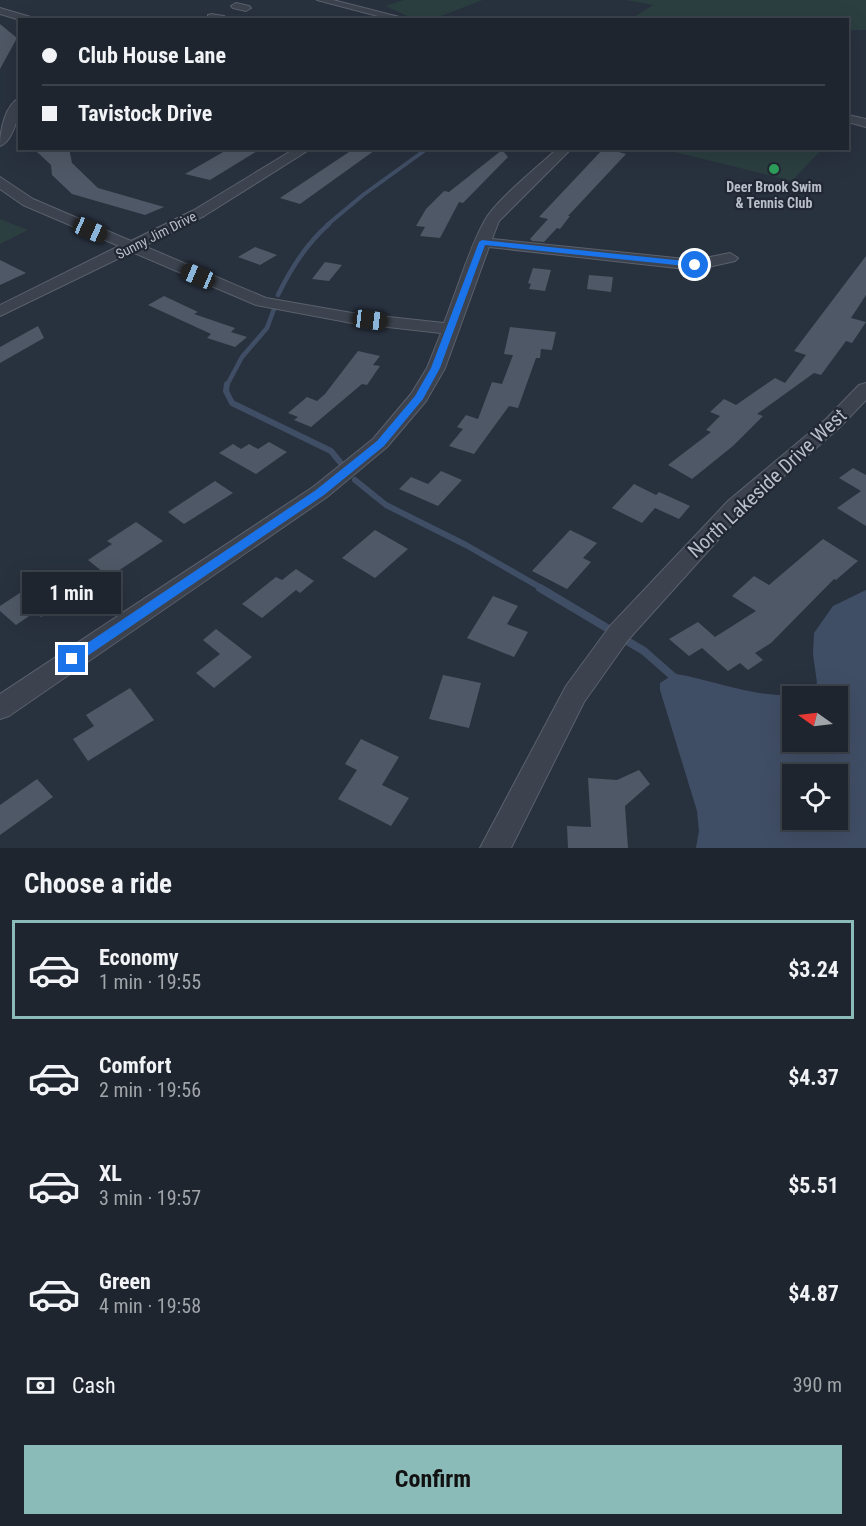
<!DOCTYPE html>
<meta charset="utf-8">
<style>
body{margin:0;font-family:"Roboto Condensed",sans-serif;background:#2b313a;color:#f1f3f6;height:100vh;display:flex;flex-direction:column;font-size:22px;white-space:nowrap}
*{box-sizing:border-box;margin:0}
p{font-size:20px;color:#a1a5aa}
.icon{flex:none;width:33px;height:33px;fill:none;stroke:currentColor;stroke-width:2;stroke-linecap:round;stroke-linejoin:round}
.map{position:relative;height:848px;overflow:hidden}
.details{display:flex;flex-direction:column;background:#1e252e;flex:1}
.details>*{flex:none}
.hud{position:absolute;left:18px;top:18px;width:831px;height:132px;border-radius:0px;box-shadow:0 6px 24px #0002,0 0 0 2px #3c424a;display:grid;align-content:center;height:132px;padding:0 24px;background:#1e252e}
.needle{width:39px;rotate:284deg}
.tools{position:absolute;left:782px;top:686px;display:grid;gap:12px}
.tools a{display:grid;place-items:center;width:66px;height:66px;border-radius:0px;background:#1e252e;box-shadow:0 6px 24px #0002,0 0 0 2px #3c424a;font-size:30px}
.end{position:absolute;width:27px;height:27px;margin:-14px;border:8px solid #1a73e8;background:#fff;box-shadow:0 0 0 3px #fff}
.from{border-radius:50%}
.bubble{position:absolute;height:42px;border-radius:0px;background:#1e252e;box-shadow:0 6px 24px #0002,0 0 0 2px #3c424a;font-size:20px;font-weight:700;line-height:42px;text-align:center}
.car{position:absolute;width:18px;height:36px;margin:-18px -9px;border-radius:8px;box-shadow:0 0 4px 2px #0007;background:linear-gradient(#222 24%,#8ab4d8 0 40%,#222 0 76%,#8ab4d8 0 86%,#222 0)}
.hud b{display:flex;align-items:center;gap:21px;height:57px;font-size:22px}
.hud b+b{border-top:2px solid #3c424a}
.hud i{width:15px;height:15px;background:#f1f3f6}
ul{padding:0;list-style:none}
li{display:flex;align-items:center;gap:18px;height:99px;margin:0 12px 9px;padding:0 12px;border:3px solid transparent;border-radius:0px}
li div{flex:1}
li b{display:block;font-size:22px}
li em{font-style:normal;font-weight:700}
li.active{border-color:#8bbbb9}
li>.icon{width:54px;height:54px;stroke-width:1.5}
h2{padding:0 24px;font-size:27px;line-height:72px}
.pay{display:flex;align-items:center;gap:15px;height:66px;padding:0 24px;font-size:22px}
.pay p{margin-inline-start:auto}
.cta{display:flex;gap:12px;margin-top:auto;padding:12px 24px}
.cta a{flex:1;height:69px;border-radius:0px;background:#8bbbb9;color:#111;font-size:24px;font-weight:700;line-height:69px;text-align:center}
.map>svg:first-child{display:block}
</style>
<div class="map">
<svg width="866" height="848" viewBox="0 0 866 848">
<rect width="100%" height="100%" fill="#28313e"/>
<!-- green -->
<g fill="#2b3e40">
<path d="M403,0H483L433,19H414L385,6Z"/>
<path d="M625,0H866V30H848V20L631,19L653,5Z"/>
<path d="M662,149H822L792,181Z"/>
<path d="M0,219L28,230L0,244Z"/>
</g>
<!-- water -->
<path fill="#404e65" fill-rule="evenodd" d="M866,590V848H696L699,831L697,811L660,690V683L674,674C705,676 793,714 817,683L813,654L814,633L833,606ZM792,696H837V741H792ZM792,774H837V819H792Z"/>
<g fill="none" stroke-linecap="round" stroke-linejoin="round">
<!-- stream-far3 -->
<path stroke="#404e65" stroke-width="4" d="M327,225L363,195L428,148"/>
<!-- stream-far2 -->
<g stroke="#404e65" stroke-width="4.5">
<path d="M278,295C291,268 306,244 329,224"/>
<path d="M227,385L242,357L267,328L274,309"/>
</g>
<!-- stream-far1 -->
<g stroke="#404e65" stroke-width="6">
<path d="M227,384L226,391L232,403L331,451L340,462"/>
<path d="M355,480L386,505L466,545L543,589"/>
</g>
<!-- stream -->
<g stroke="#404e65" stroke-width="8">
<path d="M540,588L612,631"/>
<path d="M622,638L644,651L677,680"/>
</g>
</g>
<!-- building -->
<g fill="#4f5866">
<path d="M0,24L17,38L0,69Z"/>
<path d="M69,148L72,163L98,188L164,207L145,215L72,194L52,175L51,165L37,152Z"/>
<path d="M230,148H262L210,180L185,174Z"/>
<path d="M355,148H378L300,204L280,198Z"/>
<path d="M604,148L626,154L568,216H570L560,229L557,228L544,242L532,241L530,239L548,219L539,217Z"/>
<path d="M502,150L508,157L463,203L459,202L440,238L420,236L425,227L416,226L426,209L444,191L449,192Z"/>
<path d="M255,247L277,255L260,265L238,257Z"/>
<path d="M866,256V295L851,318L866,322L852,343L846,341L821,375L814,373L757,414L763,416L733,446L692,479L668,465L711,432L706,430L720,416L710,412L724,399L736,405L775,378L785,383L806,355L794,351Z"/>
<path d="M0,260L26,273L0,285Z"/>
<path d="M325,262L342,265L329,281L312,279Z"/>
<path d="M533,268L551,270L545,291L529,289L531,284L528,283Z"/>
<path d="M589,275L613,277L611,292L587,289Z"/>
<path d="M164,296L198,312L194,314L235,328L231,332L247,337L235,347L207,338L211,334L148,305Z"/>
<path d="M38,326L44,338L0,363V347Z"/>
<path d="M510,327L556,332L552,350L541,349L540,358H536L518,408L509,406L474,454L449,446L463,429L457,427L466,415L478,419L492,382L502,384L513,355L504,354Z"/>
<path d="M358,351L380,356L373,365L380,366L367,385L362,384L311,427L294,420L298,417L288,413L307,397L317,401L325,394Z"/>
<path d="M269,442L287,452L256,474L219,453L233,444L241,449L249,444L258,449Z"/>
<path d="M853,468L866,475V526L837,508L861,491L839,478Z"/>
<path d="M441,471L462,480L438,506L399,489L411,477L428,484Z"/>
<path d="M215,481L233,493L184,524L168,512Z"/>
<path d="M634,484L656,495L659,492L690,506L679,519L655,508L642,523L612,508Z"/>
<path d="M136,522L163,541L109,577L88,560L112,544L107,541Z"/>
<path d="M375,530L408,549L375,578L342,558Z"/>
<path d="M570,530L597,543L583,558L591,562L567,589L532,571Z"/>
<path d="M823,539L858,561L836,580L834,579L771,643L755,653L763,660L748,670L740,663L728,671L702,648L689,656L669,639L698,622L715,637L756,611L732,596L754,576L769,585Z"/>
<path d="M296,569L314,581L300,593L296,590L262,618L242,604L276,577L282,580Z"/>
<path d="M50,573L75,594L41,617L35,612L16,625L0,611V606Z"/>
<path d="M493,596L518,606L507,624L528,632L514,657L467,638Z"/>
<path d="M216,629L252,657L214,688L196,673L220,654L203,640Z"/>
<path d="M443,675L481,683L469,728L429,719Z"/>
<path d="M130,688L154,720L88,761L73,739L94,726L86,715Z"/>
<path d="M361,739L399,757L382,785L409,798L391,826L338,799L357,770L345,764Z"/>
<path d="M639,770L650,784L625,806L628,848H568L567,826L591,827L588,778L617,780Z"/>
<path d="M37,779L53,797L0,835V805Z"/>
</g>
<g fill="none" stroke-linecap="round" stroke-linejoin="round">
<defs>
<g id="minor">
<path d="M317,0H333L411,20H393Z"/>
<path d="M236,3L249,6L251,8L246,11L233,8L231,6Z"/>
<path d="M0,8L34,18L35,20H20L0,14Z"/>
<path d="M211,14L224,16L226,18L208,19V15Z"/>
<path d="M20,98C20,111 14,141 0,146C0,131 5,104 20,98Z"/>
<path d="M848,115L866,119V127L848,122Z"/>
<path d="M296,148H312L204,216L144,246L266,298L352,313L444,323C457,291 469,248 485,220C496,200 539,166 558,148H572L499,221L492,239L695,260L730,253L738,258L735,261L695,270L489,247L445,368L426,401L387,447L327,497L9,716L0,719V694L313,487L373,439L411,394L427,368L441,333L352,323L256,305L132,252L0,316V305L119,246L23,205L0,189V177L33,199L131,241L194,210Z"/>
<path d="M866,383V400L840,427L744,511L628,640L584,702L511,848H480L566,686L610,626L728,501L826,419L859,385Z"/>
</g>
</defs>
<!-- minor casing -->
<use href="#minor" stroke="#5a616c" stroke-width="2"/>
<!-- minor -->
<use href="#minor" fill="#3c434e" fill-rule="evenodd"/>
</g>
<!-- route -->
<path fill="#1a73e8" d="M482,240L695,262L699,265L695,267L485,245L440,368L423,399L384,446L324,495L77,663H68L66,659L68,656L316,490L377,441L415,396L431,368L479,242Z"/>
<!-- markers -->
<circle fill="#2e9e5b" stroke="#212833" stroke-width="2" cx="774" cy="169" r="6"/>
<g text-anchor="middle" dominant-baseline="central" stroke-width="4.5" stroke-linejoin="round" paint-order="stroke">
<!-- far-poi labels -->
<g font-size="14" font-weight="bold" fill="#b9bec9" stroke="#212833">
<text x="774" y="187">Deer Brook Swim<tspan x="774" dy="16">&amp; Tennis Club</tspan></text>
</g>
<!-- far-street labels -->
<g font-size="14" fill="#b9bec9" stroke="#212833">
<text transform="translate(156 235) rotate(-27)">Sunny Jim Drive</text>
</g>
<!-- near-street labels -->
<g font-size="20" fill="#b9bec9" stroke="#212833">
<text transform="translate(767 483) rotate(-43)">North Lakeside Drive West</text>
</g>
</g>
</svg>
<div class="tools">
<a><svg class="needle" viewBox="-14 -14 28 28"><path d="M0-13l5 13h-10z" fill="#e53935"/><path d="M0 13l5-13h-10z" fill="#a1a5aa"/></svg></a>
<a><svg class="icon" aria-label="locate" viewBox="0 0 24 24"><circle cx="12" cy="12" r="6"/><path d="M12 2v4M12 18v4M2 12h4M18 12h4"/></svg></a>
</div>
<i class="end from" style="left:695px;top:265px"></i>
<i class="end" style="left:72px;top:659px"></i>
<div class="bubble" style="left:22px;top:572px;width:99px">1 min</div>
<i class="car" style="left:90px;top:230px;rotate:114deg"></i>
<i class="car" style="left:198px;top:276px;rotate:293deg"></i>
<i class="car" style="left:370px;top:320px;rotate:97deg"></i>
<div class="hud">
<b><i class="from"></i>Club House Lane</b>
<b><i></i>Tavistock Drive</b>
</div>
</div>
<section class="details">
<h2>Choose a ride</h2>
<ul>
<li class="active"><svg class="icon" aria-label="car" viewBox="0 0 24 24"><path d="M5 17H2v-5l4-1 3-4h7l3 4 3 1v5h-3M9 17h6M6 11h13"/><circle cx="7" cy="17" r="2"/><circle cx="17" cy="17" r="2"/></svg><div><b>Economy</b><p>1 min · 19:55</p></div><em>$3.24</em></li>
<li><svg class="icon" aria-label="car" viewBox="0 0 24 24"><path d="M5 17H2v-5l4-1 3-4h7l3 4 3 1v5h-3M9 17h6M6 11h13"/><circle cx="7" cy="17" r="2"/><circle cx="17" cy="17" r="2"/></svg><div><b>Comfort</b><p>2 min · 19:56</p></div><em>$4.37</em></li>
<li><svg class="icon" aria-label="car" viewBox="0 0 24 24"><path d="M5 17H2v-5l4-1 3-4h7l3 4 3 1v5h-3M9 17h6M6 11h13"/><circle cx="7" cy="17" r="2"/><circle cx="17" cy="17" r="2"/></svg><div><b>XL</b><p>3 min · 19:57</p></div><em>$5.51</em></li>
<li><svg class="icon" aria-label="car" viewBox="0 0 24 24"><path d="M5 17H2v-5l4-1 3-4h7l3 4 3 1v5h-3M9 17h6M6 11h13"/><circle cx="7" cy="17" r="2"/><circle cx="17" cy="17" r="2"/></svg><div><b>Green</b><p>4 min · 19:58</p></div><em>$4.87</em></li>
</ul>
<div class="pay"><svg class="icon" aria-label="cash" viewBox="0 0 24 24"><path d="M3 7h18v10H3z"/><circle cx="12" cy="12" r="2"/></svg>Cash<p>390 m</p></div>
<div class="cta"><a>Confirm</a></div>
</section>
